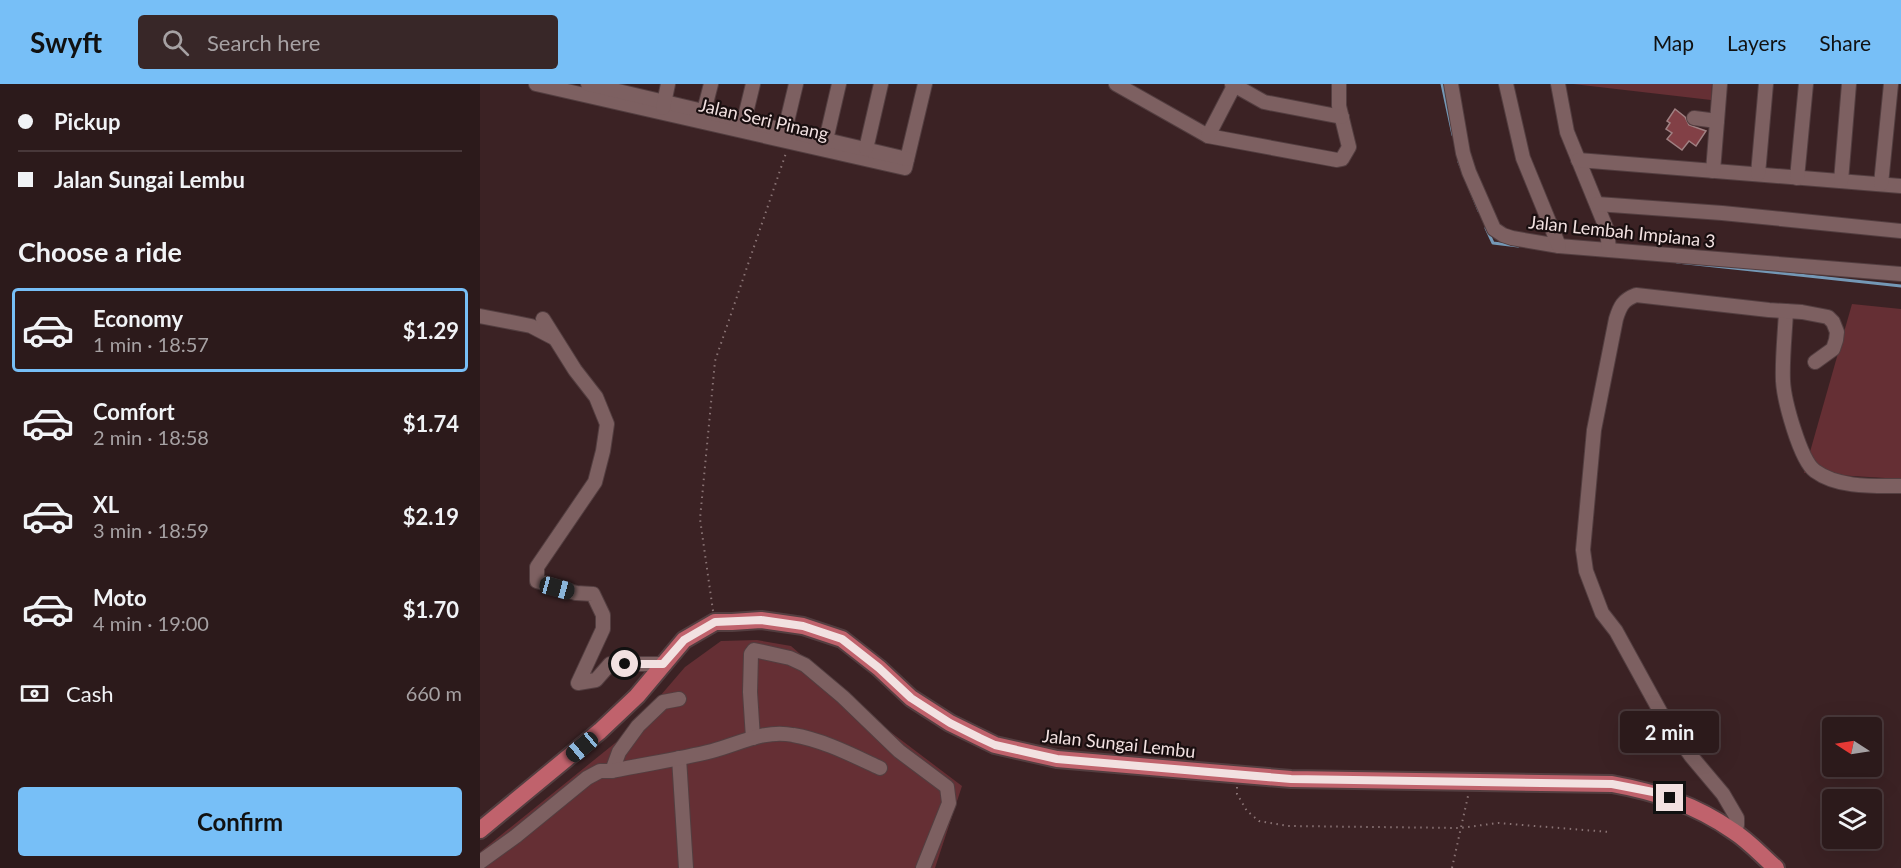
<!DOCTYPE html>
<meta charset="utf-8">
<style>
body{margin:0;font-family:Lato,sans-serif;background:#382728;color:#f1f3f6;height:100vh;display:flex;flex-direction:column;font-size:22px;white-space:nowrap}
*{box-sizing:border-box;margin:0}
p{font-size:20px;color:#a6a1a3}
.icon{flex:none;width:33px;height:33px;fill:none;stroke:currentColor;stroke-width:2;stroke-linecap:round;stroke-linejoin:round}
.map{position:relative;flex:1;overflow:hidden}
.details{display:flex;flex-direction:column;background:#2c1a1b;width:480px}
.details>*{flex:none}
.top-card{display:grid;align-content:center;height:132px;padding:0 18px;background:#2c1a1b}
.needle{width:39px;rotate:282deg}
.buttons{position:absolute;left:1342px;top:633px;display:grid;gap:12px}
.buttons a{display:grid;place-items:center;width:60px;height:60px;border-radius:6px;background:#2c1a1b;box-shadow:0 6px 24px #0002,0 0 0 2px #48383a;font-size:30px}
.end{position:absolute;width:27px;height:27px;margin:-14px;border:8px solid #f2e1e1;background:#111;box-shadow:0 0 0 3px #111}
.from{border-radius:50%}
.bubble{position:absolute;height:42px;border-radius:6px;background:#2c1a1b;box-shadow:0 6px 24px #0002,0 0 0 2px #48383a;font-size:20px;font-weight:700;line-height:42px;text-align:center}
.car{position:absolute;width:18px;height:36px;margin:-18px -9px;border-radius:8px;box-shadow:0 0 4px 2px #0007;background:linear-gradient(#222 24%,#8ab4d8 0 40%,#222 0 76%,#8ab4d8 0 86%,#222 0)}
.top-card b{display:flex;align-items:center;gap:21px;height:57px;font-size:22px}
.top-card b+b{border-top:2px solid #48383a}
.top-card i{width:15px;height:15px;background:#f1f3f6}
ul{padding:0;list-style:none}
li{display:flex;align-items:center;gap:18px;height:84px;margin:0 12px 9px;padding:0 6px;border:3px solid transparent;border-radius:6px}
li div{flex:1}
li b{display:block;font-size:22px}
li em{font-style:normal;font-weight:700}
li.selected{border-color:#77bff7}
li>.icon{width:54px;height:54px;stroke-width:1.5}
h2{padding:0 18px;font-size:27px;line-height:72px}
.pay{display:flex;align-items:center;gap:15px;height:66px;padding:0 18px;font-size:22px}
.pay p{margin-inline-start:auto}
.button{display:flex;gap:12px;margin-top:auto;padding:12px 18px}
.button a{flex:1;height:69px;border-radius:6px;background:#77bff7;color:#111;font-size:24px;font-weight:700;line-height:69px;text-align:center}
header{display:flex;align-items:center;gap:36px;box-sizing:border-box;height:84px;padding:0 30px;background:#77bff7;color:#111}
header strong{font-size:28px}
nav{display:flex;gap:33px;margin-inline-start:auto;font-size:21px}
.search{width:420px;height:54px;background:#382728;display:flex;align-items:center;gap:15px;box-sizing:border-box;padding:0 21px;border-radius:6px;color:#a6a1a3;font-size:22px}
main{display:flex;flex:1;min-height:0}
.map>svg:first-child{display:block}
</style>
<header>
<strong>Swyft</strong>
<div class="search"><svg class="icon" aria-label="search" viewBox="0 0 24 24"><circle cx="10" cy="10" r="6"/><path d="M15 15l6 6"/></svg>Search here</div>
<nav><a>Map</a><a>Layers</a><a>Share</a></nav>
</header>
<main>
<section class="details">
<div class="top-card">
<b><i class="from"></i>Pickup</b>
<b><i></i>Jalan Sungai Lembu</b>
</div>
<h2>Choose a ride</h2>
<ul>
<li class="selected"><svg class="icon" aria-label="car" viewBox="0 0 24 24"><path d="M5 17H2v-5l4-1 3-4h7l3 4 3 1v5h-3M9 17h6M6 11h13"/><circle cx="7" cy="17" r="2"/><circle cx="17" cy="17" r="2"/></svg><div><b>Economy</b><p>1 min · 18:57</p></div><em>$1.29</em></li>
<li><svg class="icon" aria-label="car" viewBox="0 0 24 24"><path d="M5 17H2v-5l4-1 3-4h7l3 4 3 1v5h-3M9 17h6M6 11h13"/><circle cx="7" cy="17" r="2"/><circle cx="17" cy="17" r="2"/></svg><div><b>Comfort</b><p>2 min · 18:58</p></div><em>$1.74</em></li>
<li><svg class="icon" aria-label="car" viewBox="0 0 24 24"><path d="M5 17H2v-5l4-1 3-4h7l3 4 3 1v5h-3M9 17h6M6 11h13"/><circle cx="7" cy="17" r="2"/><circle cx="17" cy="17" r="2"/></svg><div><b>XL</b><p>3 min · 18:59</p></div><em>$2.19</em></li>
<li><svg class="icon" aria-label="car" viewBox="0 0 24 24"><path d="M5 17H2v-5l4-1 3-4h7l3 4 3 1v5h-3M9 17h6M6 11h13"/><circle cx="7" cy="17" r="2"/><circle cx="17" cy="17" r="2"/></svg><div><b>Moto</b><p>4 min · 19:00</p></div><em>$1.70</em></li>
</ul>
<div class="pay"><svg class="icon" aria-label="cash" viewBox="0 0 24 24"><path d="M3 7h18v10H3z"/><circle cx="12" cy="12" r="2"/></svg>Cash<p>660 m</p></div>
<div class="button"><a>Confirm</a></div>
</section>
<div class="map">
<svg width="1421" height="784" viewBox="0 0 1421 784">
<rect width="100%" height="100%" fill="#3b2224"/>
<!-- green -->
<g fill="#652f34">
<path d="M1093,0H1232L1231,16Z"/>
<path d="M1372,220L1421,225V395L1324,389Z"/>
<path d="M277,556L311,562L400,640L482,702L455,784H0V768L150,647L205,583L241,557Z"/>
</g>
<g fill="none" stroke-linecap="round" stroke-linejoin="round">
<!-- stream -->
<g stroke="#7498b6" stroke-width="3">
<path d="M962,0L973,51"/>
<path d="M979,78L999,127"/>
<path d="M1006,144L1013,159L1038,162"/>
<path d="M1197,178L1421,202"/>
</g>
</g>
<!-- building -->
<path fill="#824046" stroke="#a08082" stroke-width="1.5" d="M1195,25L1205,33L1209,41L1226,47L1216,62L1209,57L1202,66L1187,55L1192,49L1186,45L1190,39L1187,37Z"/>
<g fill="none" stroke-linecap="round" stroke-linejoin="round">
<defs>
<g id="minor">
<path d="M56,0L425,84L445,0"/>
<path d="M108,0L427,75"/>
<path d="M636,0L728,52L857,76L862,75L869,63L859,22V0"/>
<path d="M752,0L784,18L862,33"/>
<path d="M971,0L983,69L989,88L1014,145L1023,151L1032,154L1079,162L1421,190"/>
<path d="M1026,0L1043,74L1079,162"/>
<path d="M1078,0L1087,48L1127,146L1129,165"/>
<path d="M183,24L188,0"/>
<path d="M224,27L231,0"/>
<path d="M1214,34L1237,37"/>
<path d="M264,37L273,0"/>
<path d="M305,46L316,0"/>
<path d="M728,52L755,0"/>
<path d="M346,56L359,0"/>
<path d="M386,65L401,0"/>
<path d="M1098,76L1421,102"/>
<path d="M1233,87L1240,0"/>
<path d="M1278,90L1286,0"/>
<path d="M1317,94L1326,0"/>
<path d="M1361,97L1369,0"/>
<path d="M1401,100L1411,0"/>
<path d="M1117,120L1242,129L1421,147"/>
<path d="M1306,227C1305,250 1302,274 1303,297C1304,316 1320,376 1335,387C1358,404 1394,402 1421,402"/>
<path d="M0,232L51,242L74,254"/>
<path d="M63,235L95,286L116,313L127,340L123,367L115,398L57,483V497L96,509L113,510L123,531V545L98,599L116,596L130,580H183"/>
<path d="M273,654L270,608L271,570L274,566L310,574L325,581L363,613L419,667L467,703L469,719L443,784"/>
<path d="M199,674L206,784"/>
<path d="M132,687L139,668L158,642L183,618L199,615"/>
<path d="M1254,748L1257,741V734L1243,710L1211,672L1181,629L1136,547L1122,529L1106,487L1103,466L1114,346L1136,235C1140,222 1143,216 1156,211L1289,226L1322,228L1348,233L1353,238L1357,248L1356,256L1353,265L1335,278"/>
<path d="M0,778L36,752L107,694L120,687H132C166,680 200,675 232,667C259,660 285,645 313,651C343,656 372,671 400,684"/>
</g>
<path id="major" d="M0,746L120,647L157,612L204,556L235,538H252L281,536L323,542L362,555L399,584L431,614L470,639L515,661L577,675L811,695L1132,700C1176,708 1216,721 1253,747C1269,757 1282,772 1296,784"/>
</defs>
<!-- minor casing -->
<use href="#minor" stroke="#533e40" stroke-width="16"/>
<!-- major casing -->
<use href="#major" stroke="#533e40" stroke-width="20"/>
<!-- path -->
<g stroke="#897374" stroke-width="2" stroke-dasharray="1.5 4.5" stroke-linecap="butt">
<path d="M233,527L220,435L235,277L306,69"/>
<path d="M757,703V710L767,727L779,737L808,742L980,744L1018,739L1129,748"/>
<path d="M972,784L988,712"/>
</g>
<!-- minor -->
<use href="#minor" stroke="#7d6061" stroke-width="14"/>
<!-- major -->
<use href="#major" stroke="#c0626c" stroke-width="16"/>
</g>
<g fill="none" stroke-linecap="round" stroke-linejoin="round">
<!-- route -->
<path stroke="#f2e1e1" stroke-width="8" d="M145,580H183L204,556L235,538L281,536L323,542L362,555L399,584L431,614L470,639L500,654L515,661L577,675L811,695L1132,700L1173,708L1190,714"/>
</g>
<g text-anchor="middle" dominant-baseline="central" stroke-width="4.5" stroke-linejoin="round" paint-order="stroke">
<!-- street labels -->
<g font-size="18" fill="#f2e1e1" stroke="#1a0f10">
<text transform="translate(284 35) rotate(13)">Jalan Seri Pinang</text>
<text transform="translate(1142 147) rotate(6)">Jalan Lembah Impiana 3</text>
<text transform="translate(639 659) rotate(6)">Jalan Sungai Lembu</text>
</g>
</g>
</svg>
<div class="buttons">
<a><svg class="needle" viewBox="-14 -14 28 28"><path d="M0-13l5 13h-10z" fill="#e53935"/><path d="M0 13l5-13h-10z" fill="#a6a1a3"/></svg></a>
<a><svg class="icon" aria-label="layers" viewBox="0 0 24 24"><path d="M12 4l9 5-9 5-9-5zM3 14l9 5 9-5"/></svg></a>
</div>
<i class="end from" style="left:145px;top:580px"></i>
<i class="end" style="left:1190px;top:714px"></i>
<div class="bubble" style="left:1140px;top:627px;width:99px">2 min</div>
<i class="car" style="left:77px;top:504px;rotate:105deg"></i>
<i class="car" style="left:102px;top:663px;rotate:230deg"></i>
</div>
</main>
